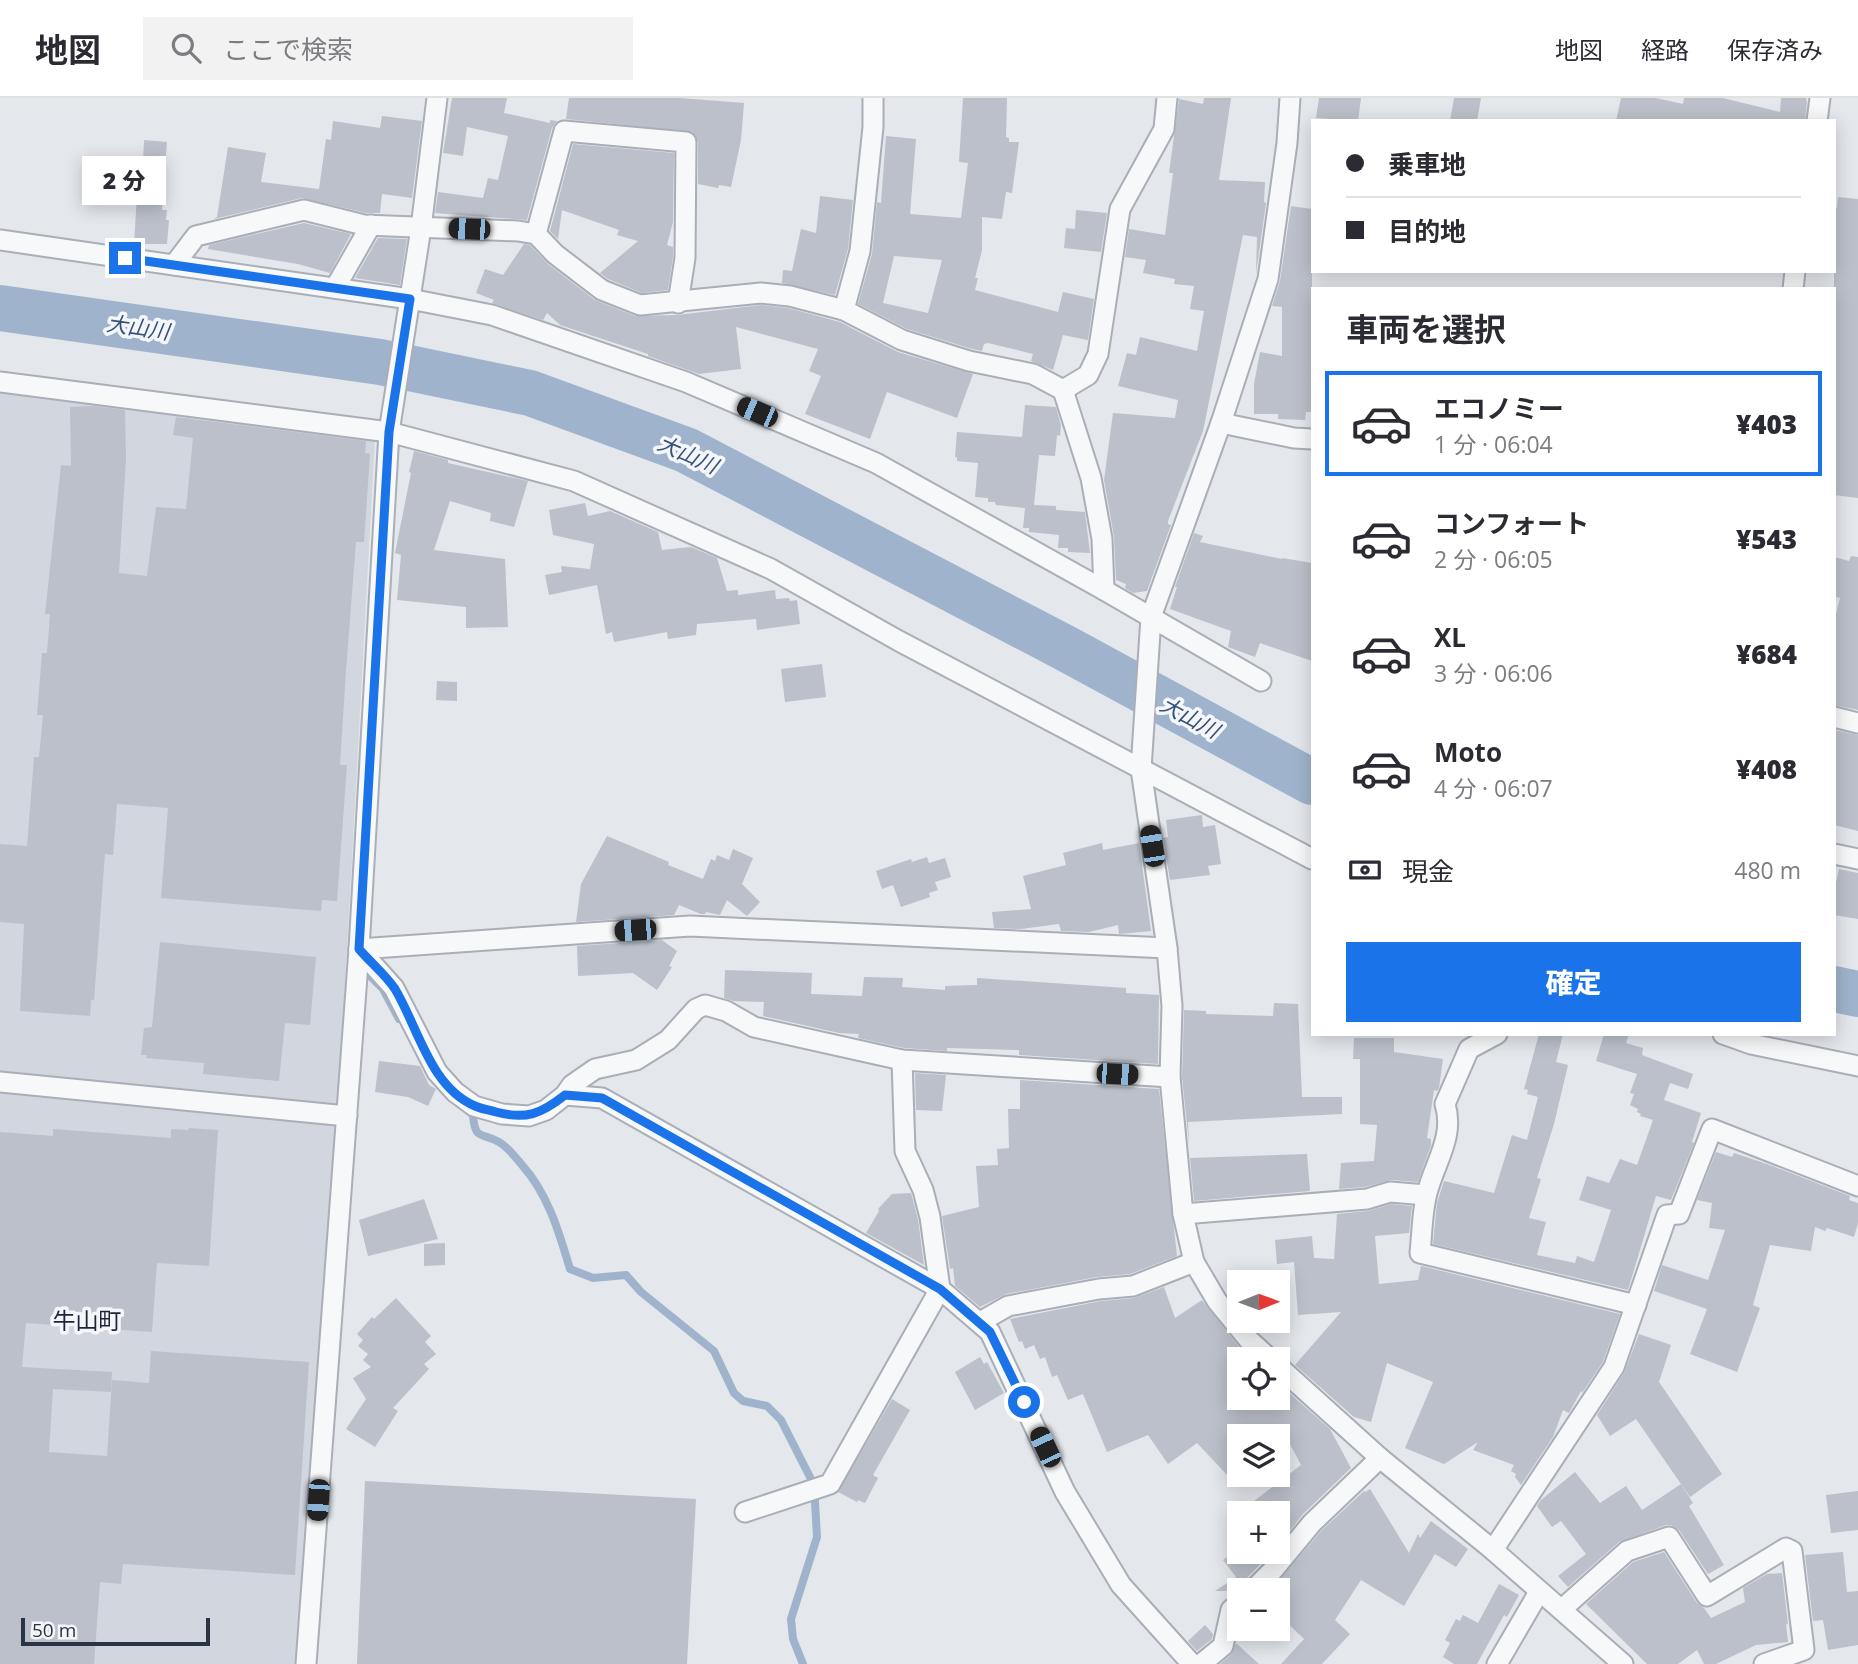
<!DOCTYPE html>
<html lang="ja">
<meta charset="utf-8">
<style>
body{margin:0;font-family:"Open Sans","Noto Sans JP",sans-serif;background:#f2f2f3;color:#2b2b33;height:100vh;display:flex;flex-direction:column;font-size:26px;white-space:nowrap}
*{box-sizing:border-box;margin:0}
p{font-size:23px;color:#7c7c81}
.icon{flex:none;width:38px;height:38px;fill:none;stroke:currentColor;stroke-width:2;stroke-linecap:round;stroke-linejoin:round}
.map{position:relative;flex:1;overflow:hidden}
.sheet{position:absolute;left:1311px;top:189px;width:525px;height:749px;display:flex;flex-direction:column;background:#fff;border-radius:0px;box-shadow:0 4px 18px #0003}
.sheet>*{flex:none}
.guide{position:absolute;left:1311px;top:21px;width:525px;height:154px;border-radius:0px;box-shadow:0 4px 18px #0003;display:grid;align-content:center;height:154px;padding:0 35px;background:#fff}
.needle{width:46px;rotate:89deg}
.controls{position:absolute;left:1227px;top:1172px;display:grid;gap:14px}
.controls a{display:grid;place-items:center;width:63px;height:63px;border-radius:0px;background:#fff;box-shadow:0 4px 18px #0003;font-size:35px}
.scale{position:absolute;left:21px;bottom:18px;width:189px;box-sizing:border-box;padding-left:7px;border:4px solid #2b3445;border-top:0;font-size:19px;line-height:24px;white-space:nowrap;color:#2b3445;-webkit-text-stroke:5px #f4f6f9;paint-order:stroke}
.end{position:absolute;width:32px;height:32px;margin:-16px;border:9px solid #1a73e8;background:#fff;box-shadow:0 0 0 4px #fff}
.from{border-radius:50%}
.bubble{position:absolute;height:49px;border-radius:0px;background:#fff;box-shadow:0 4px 18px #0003;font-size:23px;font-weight:800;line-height:49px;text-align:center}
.car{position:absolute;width:21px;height:42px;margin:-21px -10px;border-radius:9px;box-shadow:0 0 5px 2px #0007;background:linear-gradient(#222 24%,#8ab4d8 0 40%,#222 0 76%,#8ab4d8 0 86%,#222 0)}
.guide b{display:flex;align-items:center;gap:24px;height:66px;font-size:26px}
.guide b+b{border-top:2px solid #e1e1e2}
.guide i{width:18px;height:18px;background:#2b2b33}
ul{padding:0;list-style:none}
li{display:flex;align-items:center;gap:21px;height:105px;margin:0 14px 10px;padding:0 21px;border:4px solid transparent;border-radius:0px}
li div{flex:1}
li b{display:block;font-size:26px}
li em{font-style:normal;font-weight:800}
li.current{border-color:#1a73e8}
li>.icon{width:63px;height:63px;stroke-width:1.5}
h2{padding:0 35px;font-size:32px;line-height:84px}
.pay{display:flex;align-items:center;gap:18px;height:77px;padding:0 35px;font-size:26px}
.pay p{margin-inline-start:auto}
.button{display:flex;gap:14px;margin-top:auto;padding:14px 35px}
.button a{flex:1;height:80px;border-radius:0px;background:#1a73e8;color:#fff;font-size:28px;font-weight:800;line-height:80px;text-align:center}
header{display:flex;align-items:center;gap:42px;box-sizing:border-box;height:98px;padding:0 35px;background:#fff;border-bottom:2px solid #e1e1e2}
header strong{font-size:33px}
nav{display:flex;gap:38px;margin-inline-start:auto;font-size:24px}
.search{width:490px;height:63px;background:#f2f2f3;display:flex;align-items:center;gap:18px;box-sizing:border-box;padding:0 24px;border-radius:0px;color:#7c7c81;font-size:26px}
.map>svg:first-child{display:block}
</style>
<header>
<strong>地図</strong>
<div class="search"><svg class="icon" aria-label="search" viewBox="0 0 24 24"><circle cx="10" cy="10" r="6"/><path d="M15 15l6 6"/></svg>ここで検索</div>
<nav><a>地図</a><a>経路</a><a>保存済み</a></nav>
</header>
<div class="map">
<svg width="1858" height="1566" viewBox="0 0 1858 1566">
<rect width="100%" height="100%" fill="#e4e7ec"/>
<!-- built -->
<path fill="#d2d6de" d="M0,291L375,339L339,998L296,1566H0Z"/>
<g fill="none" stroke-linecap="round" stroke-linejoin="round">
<!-- stream -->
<g stroke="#9fb4cc" stroke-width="8">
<path d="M372,880L383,891L399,921"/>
<path d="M466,1011L473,1017C475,1043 481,1034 499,1044C508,1049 516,1060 522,1067C548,1096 559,1134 570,1171L593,1180L626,1177L641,1194L714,1253L734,1295L743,1303L767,1308L781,1322L814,1387L817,1439L791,1521L793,1541L803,1566"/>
</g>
<!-- river -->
<g stroke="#9fb4cc" stroke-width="46">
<path d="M0,210L380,264L530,295L686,352L1065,550L1312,684"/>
<path d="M1834,891L1858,896"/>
</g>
</g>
<!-- building -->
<g fill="#bbc0ca" fill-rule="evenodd">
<path d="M452,0H507L504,15L550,25V22L557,23L552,30L527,122L435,115L438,94L483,100L488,80L498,82L508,38L467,29L463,58L443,55Z"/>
<path d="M569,0H680L744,5L741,42L731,89L719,87L718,90L698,86V44L692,34L566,21Z"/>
<path d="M963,0H1007L1006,39L1009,40V44H1019L1012,95L1006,94L1002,121L982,119V152L975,180H978L975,192L1058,214L1063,194L1094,201L1088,242L1063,237L1053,272L1031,263L1033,256L988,245L984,246L982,253L972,251L907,231L858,206L872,156L877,104L881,105L886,38L916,41L910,116L961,120L968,65L959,64ZM894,158L942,162L928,215L883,205Z"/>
<path d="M1204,0H1231L1219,82L1265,84L1264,104L1266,105L1256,176L1257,139L1243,137L1203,333L1168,423V426L1171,427L1147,493L1133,495L1125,490L1126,486L1116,482L1114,439L1104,382L1113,315L1175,320L1178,302L1118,288L1127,255L1136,257L1140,239L1197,253L1204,213L1190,211L1194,188L1174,186L1175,181L1143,175L1146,162L1125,159L1129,131L1165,137L1173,75H1169L1179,1L1203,6Z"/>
<path d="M1319,0H1361L1358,23L1316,20Z"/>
<path d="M1454,0H1481L1477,23H1450Z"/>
<path d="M1621,0H1656L1683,6L1684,0H1723L1780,14L1781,0H1806L1807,4L1805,23H1616Z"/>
<path d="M382,18L422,23L412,100L382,96L380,115H366L302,100L214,121L217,119L228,49L266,55L261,84L319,91L326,41L331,42L333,23L380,30Z"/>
<path d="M144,42L167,44L162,112H167L166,122H169L167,146H134L139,65L143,66Z"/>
<path d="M573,46L674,55L673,124L667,147L673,149V159L668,192L642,195L608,181L600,175L638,143L617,137L619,132L562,112L558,141L550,133Z"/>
<path d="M820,98L853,102L848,151L835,197L782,185L783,172L792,173L801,131L816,135Z"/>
<path d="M1838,99L1858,101V400L1834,397V109L1837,110Z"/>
<path d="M1291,108L1312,111V314H1306L1305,322L1278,321V316H1254V286L1260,254L1282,258V209L1272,208L1280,183Z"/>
<path d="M1076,112L1107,115L1101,154L1064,150L1066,130L1075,131Z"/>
<path d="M304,125L351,136L330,175L298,166L208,151L209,147Z"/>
<path d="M378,140L407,141L400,187L355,180Z"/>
<path d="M524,146L530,147L548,166L595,202L635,218L677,217L761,207L788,210L840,224L898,254L973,276L957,320L887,294L870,341L805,316L821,278L809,273L818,251L736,229L741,271L699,276L648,258V256L560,227L547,215L543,222L492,205L494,202L476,195L485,171L503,177Z"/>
<path d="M1025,307L1056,309L1061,327L1060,338L1057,337L1055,358L1039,357L1034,407L1056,408V412L1085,414L1090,455L1068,454V450H1058L1059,437L1029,434V430H1023L1025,410L996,407L995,404H988V400L975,399L978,365L957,363V359H955L957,334L1022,339Z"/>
<path d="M94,308L125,312L126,361L119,475L147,478L156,409L186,411L193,340L173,337L176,319L366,343L365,355L370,356L364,444H356L346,573L340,667H347L337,803L322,802L321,813L161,800L168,710L117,706L113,757L105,756L94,902H91L90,918L20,913L24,826L0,824V746L27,748L34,659H39L43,617H37L42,555H47L50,516H45L61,367L71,368L70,309Z"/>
<path d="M414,353L448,362V365L528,383L514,429L490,423L491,415L450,403L434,452L505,461L508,529L466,530V509L397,502L401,457L395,455L411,375L409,374Z"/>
<path d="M585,405L588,418L610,413L658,434L662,452L691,449L717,460L727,493L738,492V497L775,492L776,501L789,500L790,503L797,502L800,526L757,532L756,521L697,526L696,537L668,541L667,534L614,544L612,534L606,536L597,487L549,497L545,477L562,474L561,468L590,471L594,446L553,437L549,412Z"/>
<path d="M1194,435L1203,438L1200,444L1282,461V460L1312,465V563L1260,545L1255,559L1228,549L1231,533L1170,511L1177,489H1175Z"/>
<path d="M1851,458L1858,459V612L1834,607V524L1840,500L1834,498V459L1849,463Z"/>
<path d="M822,566L826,599L785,604L781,571Z"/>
<path d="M437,583L457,584V603L436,602Z"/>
<path d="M1834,632L1858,637V733L1834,727Z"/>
<path d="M1202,717L1203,729L1215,727L1221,766L1208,768L1210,777L1170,782L1163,740L1168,739L1166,722Z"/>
<path d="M607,738L669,764L668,767L703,781L711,761L715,763L717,757L729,762L733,751L753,760L742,786L760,804L747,818L727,802L720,817L706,814L705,816H701L679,807L674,817L576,824L581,786Z"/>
<path d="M1102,745L1103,752L1139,745L1151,833L1119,836L1118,827L1089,834L1061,833L1059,826L1021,831L994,830L992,814L1031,811L1023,778L1066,767L1063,755Z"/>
<path d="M927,759L929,765L945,760L951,779L935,784L938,792L929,795L930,799L901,809L893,787L882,791L876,773L911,761L912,764Z"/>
<path d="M1839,771L1858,775V821L1834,817V794Z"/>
<path d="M662,842L677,853L669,868L672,869L657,892L633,875L578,878L577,848Z"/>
<path d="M160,844L316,859L310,927L285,925L279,983L203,976L204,965L146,960L147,957H141L144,930L152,929Z"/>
<path d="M725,872L812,875L811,896L862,898L864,879L903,880L902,889L945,892V888L977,887V880L1126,890V895L1159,897L1158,966L1019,957V952L947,950V953L904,950L858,940L859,936L839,935L763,918L764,904L733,903L724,900Z"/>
<path d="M1274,905L1298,906L1302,999H1342V1016L1188,1024L1189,1046L1182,979L1184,912L1206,913V916L1273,918Z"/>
<path d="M1539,936H1563L1556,964L1568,967L1554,1026L1537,1080L1541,1081L1529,1120L1546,1124L1537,1157L1575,1165L1577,1158L1594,1164L1611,1112L1579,1102L1587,1078L1609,1085L1620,1061L1637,1067L1653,1022L1640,1018L1641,1016L1637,1014L1638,1011L1630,1007L1634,996L1630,995L1637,976L1596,963L1604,936H1629L1626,945L1643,950L1642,957L1693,976L1688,991L1670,985L1664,1002L1701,1015L1692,1044L1694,1045L1671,1102L1656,1098L1628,1192L1433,1146L1437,1105L1444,1083L1494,1095L1512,1037L1527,1042L1538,999L1527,996L1528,992L1524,991Z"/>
<path d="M1354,940H1394V954L1443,961L1439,990L1437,993L1434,992L1427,1040L1431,1041V1047L1418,1084L1391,1082L1365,1089L1339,1091L1341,1065L1374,1063L1377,1027L1360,1026V961H1353Z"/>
<path d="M379,963L420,968L429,987L436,991L428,1008L408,999L375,994Z"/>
<path d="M915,975L946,977L942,1013L916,1012Z"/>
<path d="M1020,982L1159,991L1177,1158L1130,1176L1097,1179L1006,1196L980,1209L955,1188L953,1170L950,1171L942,1118L979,1109L976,1068L998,1067L997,1051L1009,1050L1008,1011H1020Z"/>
<path d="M189,1030L218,1032L209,1168L157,1165L152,1234L26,1225L22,1269L112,1274L111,1294L53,1291L49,1354L107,1358L112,1282L149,1285L151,1253L309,1264L295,1477L123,1466L121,1486L100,1484L94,1566H0V1034L53,1038V1031L171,1040V1031L188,1032Z"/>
<path d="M1716,1054L1732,1059L1734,1055L1770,1067L1850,1098L1849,1102L1858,1105V1125L1854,1139L1827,1130L1825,1133L1815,1129L1811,1153L1770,1147L1753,1207L1760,1210L1737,1274L1690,1256L1707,1211L1654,1193L1662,1167L1708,1182L1725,1132L1709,1130L1712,1105L1697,1102Z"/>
<path d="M1307,1056L1310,1093L1194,1103L1190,1060Z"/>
<path d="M911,1095L918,1121L924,1167L866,1135L879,1113L878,1111L892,1096Z"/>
<path d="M424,1101L438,1141L368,1158L359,1122Z"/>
<path d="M1391,1106L1412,1108L1409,1135L1375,1138L1379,1186L1418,1182L1421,1168L1620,1216L1603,1264L1582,1295L1581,1293L1569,1315L1563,1312L1553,1339L1521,1387L1515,1379L1516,1376L1511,1373L1514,1367L1473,1352L1478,1344L1444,1366L1405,1350L1433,1284L1387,1265L1371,1324L1354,1319L1295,1267L1341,1214L1298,1217L1294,1164L1277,1166L1275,1142L1312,1138L1314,1160L1334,1161L1337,1116L1368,1113Z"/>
<path d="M445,1145V1167L424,1168V1146Z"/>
<path d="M1164,1189L1175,1220L1202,1202L1239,1249V1300H1273L1278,1307V1288L1279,1286L1330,1331L1351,1370L1303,1416L1278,1448V1416H1237L1301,1367L1281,1329L1271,1339H1239V1367L1228,1378L1197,1345L1168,1366L1148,1337L1107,1354L1083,1296L1068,1302L1057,1277L1052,1279L1045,1259L1040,1261L1034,1247L1025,1251L1022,1243L1019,1244L1010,1221L1101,1203L1134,1200Z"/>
<path d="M396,1200L431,1238L425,1244L436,1256L424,1266L429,1271L393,1310L398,1313L375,1349L346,1331L366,1301L353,1280L371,1269L363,1262L368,1256L358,1248L363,1242L357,1236L372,1219L374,1221Z"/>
<path d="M1639,1236L1671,1247L1659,1284L1722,1376L1690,1399L1636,1321L1610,1338L1597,1317L1624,1275Z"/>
<path d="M980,1259L984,1266L987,1264L1004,1295L975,1312L955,1274Z"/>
<path d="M892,1301L910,1312L873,1377L878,1380L865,1405L858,1402L857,1404L838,1394Z"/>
<path d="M1575,1374L1600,1405L1626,1388L1642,1412L1681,1386L1693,1405L1689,1408L1724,1467L1708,1476L1679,1432L1671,1427H1666L1619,1444L1568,1489L1558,1478L1586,1456L1561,1423L1552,1429L1537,1408L1541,1402Z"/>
<path d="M365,1383L696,1401L687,1566H357Z"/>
<path d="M1370,1391L1409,1455L1418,1436L1420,1440L1431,1423L1468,1451L1456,1469L1435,1456L1404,1508L1361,1482L1335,1522L1350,1536L1322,1566H1281L1304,1541L1278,1516V1493H1270L1321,1433L1364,1393L1365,1394Z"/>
<path d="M1858,1393V1432L1831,1435L1826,1397Z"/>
<path d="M1234,1454H1272L1243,1484L1240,1493H1215L1236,1479L1223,1462Z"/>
<path d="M1664,1454L1697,1505L1704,1510L1711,1520L1745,1504L1743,1490L1767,1476L1782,1475L1788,1526H1786L1788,1544L1756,1547L1716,1566H1704L1697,1552L1678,1566H1647L1586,1506L1633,1464Z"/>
<path d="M1843,1454L1847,1494L1858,1493V1547L1828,1552L1823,1522L1813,1523L1805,1457Z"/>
<path d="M1499,1486L1519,1497L1507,1519L1504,1517L1477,1566H1454L1443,1559L1450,1545L1445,1542L1456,1521L1460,1523L1463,1517L1478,1525Z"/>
<path d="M1205,1527L1213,1536L1212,1541L1197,1553L1188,1543Z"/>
<path d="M1236,1545L1259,1566H1220L1231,1557Z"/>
</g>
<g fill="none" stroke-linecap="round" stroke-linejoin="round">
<defs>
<g id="street">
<path d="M1817,23L1820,0"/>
<path d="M536,136L564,33L686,44L685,160L678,205"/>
<path d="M0,142L410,201L492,217L686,284L876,365L1104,492L1261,583"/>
<path d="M174,167L196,138L304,112L364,127L518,133L536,136L555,156L602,192L640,207L761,195L790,198L844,212L902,242L969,263L1033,276L1063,292L1091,380L1102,441L1104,492"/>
<path d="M335,190L371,127"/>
<path d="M1793,191L1795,173"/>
<path d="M844,212L860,153L873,29V0"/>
<path d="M0,284L389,334L574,383L771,471L899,543L1312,761"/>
<path d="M1063,292L1088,277L1098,256L1120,111L1164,31L1167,0"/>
<path d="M1221,325L1294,340L1312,341"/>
<path d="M1834,619L1858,625"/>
<path d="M1834,756L1858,761"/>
<path d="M359,851L394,890L437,974L455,994L474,1008L502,1016L529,1018L546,1012L565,997L572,987L595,971L636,962L668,942L696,911L705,907L726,913L754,929L902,962L1170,979"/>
<path d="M359,851L690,828L1167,850"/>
<path d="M1497,936L1469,951L1445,1006C1455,1038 1435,1064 1427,1095C1422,1114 1422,1136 1420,1155L1636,1207"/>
<path d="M1723,936L1751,946L1858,968"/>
<path d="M0,984L347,1018"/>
<path d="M565,997L602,1000L940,1191L990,1234L1065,1394L1121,1487L1192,1566"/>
<path d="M1183,1116L1367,1101L1390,1094L1426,1097"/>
<path d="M980,1224L1008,1208L1099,1191L1133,1188L1194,1164"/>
<path d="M1271,1262L1248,1241L1217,1203L1194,1164L1183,1116L1170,979L1172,908L1167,850L1141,671L1151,519L1221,325L1268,181L1287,45L1290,0"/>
<path d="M1278,1268L1380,1360L1493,1452L1623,1566"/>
<path d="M745,1414L830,1386L940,1191L930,1119L923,1092L905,1053L902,962"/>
<path d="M1493,1452L1614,1269L1667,1117L1679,1116L1712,1031L1858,1088"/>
<path d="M1252,1493L1274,1471L1312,1425L1380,1360"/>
<path d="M1562,1511L1627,1453L1669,1439L1707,1498L1786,1450L1792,1453L1804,1552L1764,1566"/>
<path d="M306,1566L359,851L389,334L421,130L437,0"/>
<path d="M1201,1566L1223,1548L1231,1512L1239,1505"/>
<path d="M1497,1566L1539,1494"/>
</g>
</defs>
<!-- street casing -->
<use href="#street" stroke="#a9aeb7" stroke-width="23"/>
<!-- street -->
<use href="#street" stroke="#f7f8fa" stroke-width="19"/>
</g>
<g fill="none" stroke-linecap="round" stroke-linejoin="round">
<!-- route -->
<path stroke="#1a73e8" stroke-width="9" d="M125,160L410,201L389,334L359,851C370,864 386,877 395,891C418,929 430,989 475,1008C482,1011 489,1012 496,1014C526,1022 541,1016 565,997L602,1000L940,1191L990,1234L1024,1304"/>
</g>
<g text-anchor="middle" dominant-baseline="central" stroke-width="7" stroke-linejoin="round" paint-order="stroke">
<!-- water labels -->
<g font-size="21" font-style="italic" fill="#34527a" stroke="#f4f6f9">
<text transform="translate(138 229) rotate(8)">大山川</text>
<text transform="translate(688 356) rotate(24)">大山川</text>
<text transform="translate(1190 619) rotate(28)">大山川</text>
</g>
<!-- quarter labels -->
<g font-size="23" fill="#1d2536" stroke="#f4f6f9">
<text x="87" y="1222">牛山町</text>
</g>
</g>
</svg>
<div class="controls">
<a><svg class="needle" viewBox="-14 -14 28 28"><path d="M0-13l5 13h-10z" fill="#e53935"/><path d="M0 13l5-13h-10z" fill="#7c7c81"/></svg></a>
<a><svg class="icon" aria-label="locate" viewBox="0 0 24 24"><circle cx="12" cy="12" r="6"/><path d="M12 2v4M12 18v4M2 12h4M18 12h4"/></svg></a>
<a><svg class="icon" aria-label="layers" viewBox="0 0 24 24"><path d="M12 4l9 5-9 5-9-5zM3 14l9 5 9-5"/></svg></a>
<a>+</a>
<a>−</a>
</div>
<div class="scale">50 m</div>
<i class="end from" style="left:1024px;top:1304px"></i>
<i class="end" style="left:125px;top:160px"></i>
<div class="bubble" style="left:82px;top:58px;width:84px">2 分</div>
<i class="car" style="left:469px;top:131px;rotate:272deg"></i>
<i class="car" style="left:757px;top:314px;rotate:293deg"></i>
<i class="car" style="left:1152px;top:748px;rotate:351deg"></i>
<i class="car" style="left:635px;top:832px;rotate:266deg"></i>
<i class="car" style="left:1117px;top:976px;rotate:93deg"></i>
<i class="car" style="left:1045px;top:1349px;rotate:335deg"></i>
<i class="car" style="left:318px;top:1402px;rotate:184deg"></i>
<div class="guide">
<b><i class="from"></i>乗車地</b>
<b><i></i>目的地</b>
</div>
<section class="sheet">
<h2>車両を選択</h2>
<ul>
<li class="current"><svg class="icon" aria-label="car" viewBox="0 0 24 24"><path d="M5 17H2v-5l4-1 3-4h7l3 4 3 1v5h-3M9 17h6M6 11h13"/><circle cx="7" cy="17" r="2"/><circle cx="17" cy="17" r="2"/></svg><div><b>エコノミー</b><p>1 分 · 06:04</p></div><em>¥403</em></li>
<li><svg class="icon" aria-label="car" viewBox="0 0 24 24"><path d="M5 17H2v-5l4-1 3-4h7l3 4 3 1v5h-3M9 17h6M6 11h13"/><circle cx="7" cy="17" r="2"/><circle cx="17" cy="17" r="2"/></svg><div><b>コンフォート</b><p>2 分 · 06:05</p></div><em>¥543</em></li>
<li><svg class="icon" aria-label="car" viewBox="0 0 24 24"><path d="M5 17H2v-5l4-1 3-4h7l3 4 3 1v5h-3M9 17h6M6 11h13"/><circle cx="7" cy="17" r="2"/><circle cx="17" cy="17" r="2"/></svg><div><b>XL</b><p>3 分 · 06:06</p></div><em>¥684</em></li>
<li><svg class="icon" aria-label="car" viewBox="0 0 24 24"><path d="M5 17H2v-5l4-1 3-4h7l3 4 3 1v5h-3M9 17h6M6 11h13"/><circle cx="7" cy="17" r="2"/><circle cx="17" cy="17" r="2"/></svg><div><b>Moto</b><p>4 分 · 06:07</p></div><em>¥408</em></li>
</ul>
<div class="pay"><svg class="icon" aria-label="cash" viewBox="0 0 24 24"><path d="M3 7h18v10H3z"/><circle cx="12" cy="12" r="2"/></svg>現金<p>480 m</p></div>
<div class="button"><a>確定</a></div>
</section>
</div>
